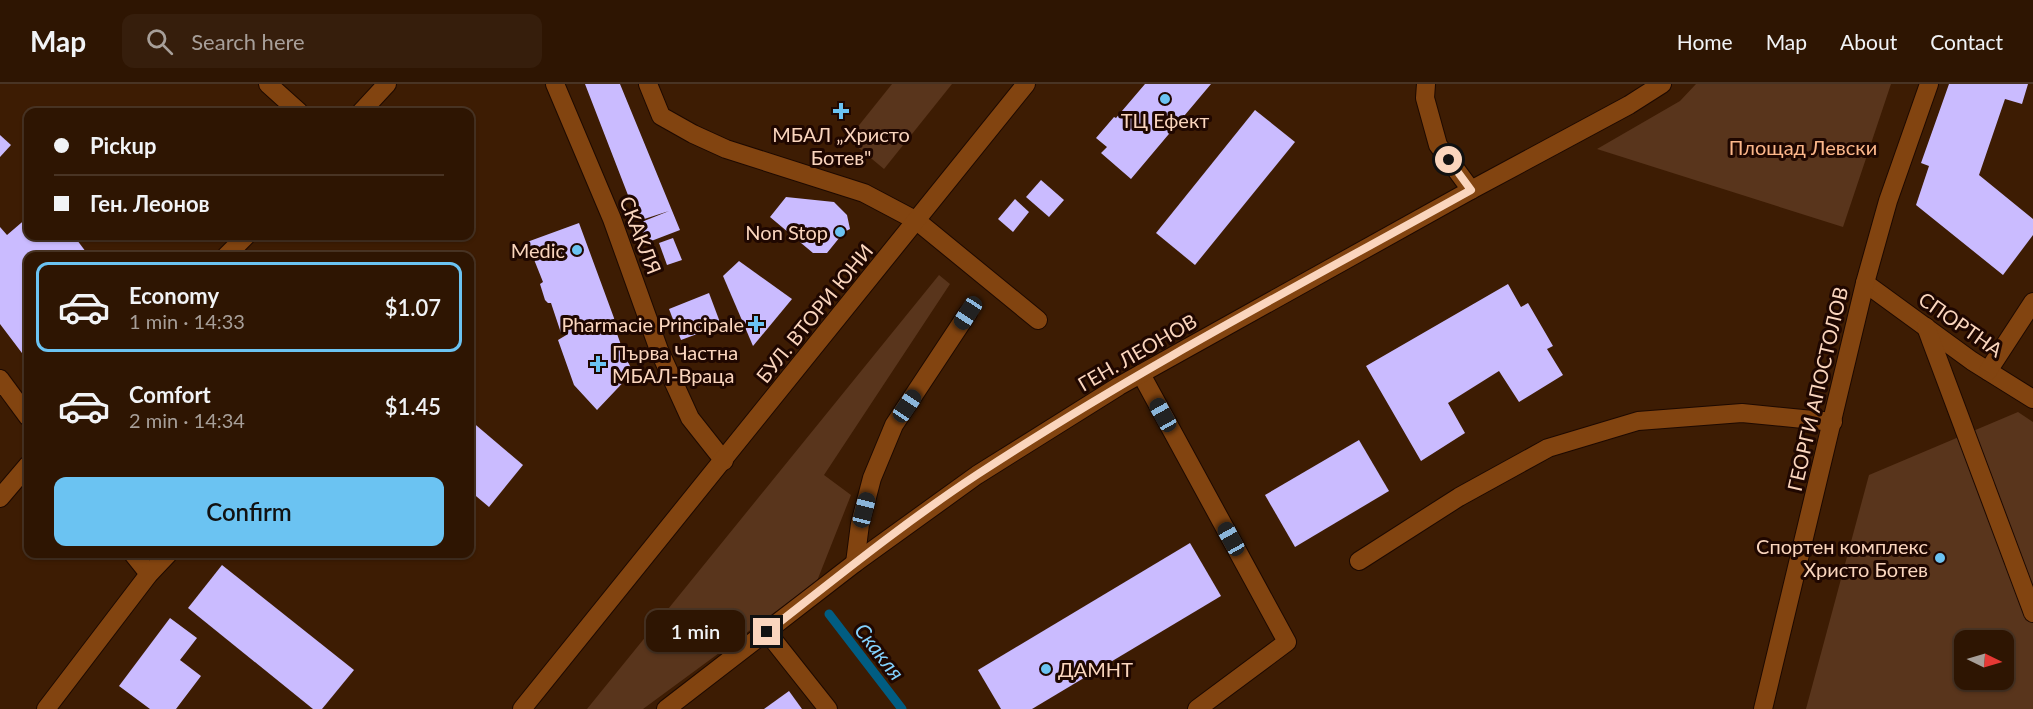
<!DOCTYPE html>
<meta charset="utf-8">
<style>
body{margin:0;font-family:Lato,sans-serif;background:#361e0c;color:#f1f3f6;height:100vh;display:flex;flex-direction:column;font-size:22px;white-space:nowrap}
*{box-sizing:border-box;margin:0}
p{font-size:20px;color:#a79f99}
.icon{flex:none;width:33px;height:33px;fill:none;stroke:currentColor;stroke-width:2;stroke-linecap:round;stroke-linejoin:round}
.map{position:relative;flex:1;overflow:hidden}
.drawer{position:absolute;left:24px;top:168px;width:450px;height:306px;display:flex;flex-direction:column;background:#2e1502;border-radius:12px;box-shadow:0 2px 4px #0004,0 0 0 2px #493424}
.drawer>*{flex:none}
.guide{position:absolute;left:24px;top:24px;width:450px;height:132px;border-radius:12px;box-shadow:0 2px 4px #0004,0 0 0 2px #493424;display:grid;align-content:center;height:132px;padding:0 30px;background:#2e1502}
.needle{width:39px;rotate:95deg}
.tools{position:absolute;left:1954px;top:546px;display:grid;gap:12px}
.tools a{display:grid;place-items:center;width:60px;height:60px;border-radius:12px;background:#2e1502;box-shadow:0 2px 4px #0004,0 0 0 2px #493424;font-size:30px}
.end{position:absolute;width:27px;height:27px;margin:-14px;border:8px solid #fad5bd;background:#111;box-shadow:0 0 0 3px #111}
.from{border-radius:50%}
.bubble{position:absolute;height:42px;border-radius:12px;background:#2e1502;box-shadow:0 2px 4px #0004,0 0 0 2px #493424;font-size:20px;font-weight:600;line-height:42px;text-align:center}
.car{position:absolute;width:18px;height:36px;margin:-18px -9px;border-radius:8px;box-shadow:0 0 4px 2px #0007;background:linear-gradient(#222 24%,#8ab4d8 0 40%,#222 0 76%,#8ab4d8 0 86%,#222 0)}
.guide b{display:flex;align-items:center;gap:21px;height:57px;font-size:22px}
.guide b+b{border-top:2px solid #493424}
.guide i{width:15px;height:15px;background:#f1f3f6}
ul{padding:10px 0 0;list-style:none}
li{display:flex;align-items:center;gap:18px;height:90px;margin:0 12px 9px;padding:0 18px;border:3px solid transparent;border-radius:12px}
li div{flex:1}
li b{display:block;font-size:22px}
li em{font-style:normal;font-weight:600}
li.on{border-color:#6bc3f2}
li>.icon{width:54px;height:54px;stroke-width:1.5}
.action{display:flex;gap:12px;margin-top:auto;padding:12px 30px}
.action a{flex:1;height:69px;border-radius:12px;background:#6bc3f2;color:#111;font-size:24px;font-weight:600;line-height:69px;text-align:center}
header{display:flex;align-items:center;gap:36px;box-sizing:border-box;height:84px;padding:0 30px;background:#2e1502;border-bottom:2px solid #493424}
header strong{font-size:28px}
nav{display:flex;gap:33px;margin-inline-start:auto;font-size:21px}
.search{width:420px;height:54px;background:#361e0c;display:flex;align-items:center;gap:15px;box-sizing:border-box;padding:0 21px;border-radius:12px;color:#a79f99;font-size:22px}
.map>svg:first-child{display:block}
</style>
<header>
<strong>Map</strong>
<div class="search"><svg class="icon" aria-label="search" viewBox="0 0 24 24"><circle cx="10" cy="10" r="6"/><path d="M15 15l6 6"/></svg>Search here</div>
<nav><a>Home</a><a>Map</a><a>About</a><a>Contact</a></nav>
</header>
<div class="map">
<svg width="2033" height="625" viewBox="0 0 2033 625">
<rect width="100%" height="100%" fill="#3d1c03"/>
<!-- green -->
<g fill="#59351c" fill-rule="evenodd">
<path d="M892,0H952L884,85L848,55Z"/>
<path d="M1696,0H1891L1843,143L1597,65L1680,17Z"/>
<path d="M939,191L950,200L824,391L851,411L817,497L643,625H587Z"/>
<path d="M2018,328L2033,338V625H1806L1869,391ZM1965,556H2004V596H1965Z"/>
</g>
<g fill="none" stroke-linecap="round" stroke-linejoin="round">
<!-- stream -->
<path stroke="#015d82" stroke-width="9" d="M829,530L902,625"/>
</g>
<!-- building -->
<g fill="#cabbff">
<path d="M585,0H620L680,146L646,159L639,139L669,127L638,137Z"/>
<path d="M1145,0H1211L1131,95L1101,69L1107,63L1096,54L1114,33L1116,34Z"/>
<path d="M1949,0H2028L2022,20L2005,15L1979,91L2033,135V151L2003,191L1916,121L1929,82L1921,79Z"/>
<path d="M1255,26L1295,58L1195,181L1156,149Z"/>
<path d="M0,51L11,61L0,73Z"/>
<path d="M1041,96L1064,116L1049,133L1026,113Z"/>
<path d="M786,113L834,118L847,131L850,145L844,148L827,169H813L770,133Z"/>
<path d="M1015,115L1029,128L1013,148L998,135Z"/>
<path d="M28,133V152H74L89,172H28V277L0,240V143L7,151Z"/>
<path d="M579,139L614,234L616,247L625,272L633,288L597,326L574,301L558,256L568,250L567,247L561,249L551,219H548L545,216L540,200L543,198L527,158Z"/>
<path d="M673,154L682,176L667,181L659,159Z"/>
<path d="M739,177L792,215L753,262L723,192Z"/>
<path d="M1508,200L1521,223L1528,219L1553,262L1547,265L1563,291L1519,318L1499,287L1448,319L1465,349L1421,377L1366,282Z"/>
<path d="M709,209L721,241L681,256L669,225Z"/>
<path d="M470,336L523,381L489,423L470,407Z"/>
<path d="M1359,356L1389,407L1295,463L1265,411Z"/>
<path d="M1190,459L1221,512L1032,625H1001L978,586Z"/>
<path d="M222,481L354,586L322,625H313L188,524Z"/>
<path d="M170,534L197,554L180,576L201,592L176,625H150L119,602Z"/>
<path d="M789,607L802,625H764Z"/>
</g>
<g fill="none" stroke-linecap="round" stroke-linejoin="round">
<defs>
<g id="minor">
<path d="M268,0L299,28"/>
<path d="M555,0L612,135L659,266L690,334L724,377"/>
<path d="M648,0L661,32L693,50L726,65L864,109L917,137L1038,236"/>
<path d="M1426,0L1425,14L1438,61L1471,106"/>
<path d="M361,28L387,0"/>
<path d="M226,172L246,152"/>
<path d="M1865,199L1972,277L2033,315"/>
<path d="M1926,243L2033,529"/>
<path d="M1988,287L2033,218"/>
<path d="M1141,290L1287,558L1197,625"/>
<path d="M0,295L28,333"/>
<path d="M0,414L28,381"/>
<path d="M133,470L149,490"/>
<path d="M1359,477L1459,413L1548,364L1638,337L1742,329L1833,338"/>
<path d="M855,479L860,440L872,394L894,341L968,229"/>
<path d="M767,548L828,625"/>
<path d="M46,625L149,490L168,470"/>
<path d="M522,625L1026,0"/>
<path d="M666,625L855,479L977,391L1119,302L1471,106L1629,21L1662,0"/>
<path d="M1763,625L1865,199L1888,117L1929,0"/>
</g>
</defs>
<!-- minor casing -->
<use href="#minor" stroke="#1d0900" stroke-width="20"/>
<!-- minor -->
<use href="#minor" stroke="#824410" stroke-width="18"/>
</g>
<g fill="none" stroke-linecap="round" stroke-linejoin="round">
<!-- route -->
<path stroke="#fad5bd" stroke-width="8" d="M767,548C836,494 905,438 978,390C1136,286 1305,198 1471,106L1449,76"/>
</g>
<!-- markers -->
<g fill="#6bc3f2" stroke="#1f0700" stroke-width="2">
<circle cx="1165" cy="15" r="6"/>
<path d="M838 18h6v6h6v6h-6v6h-6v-6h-6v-6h6z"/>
<circle cx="840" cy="148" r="6"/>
<circle cx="577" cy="166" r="6"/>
<path d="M753 231h6v6h6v6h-6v6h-6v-6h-6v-6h6z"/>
<path d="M595 271h6v6h6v6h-6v6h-6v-6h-6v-6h6z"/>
<circle cx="1940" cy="474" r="6"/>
<circle cx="1046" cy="585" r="6"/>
</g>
<g text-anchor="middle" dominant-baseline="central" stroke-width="6" stroke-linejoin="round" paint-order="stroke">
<!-- poi labels -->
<g font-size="20" fill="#fad5bd" stroke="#1f0700" text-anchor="end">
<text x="1165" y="36" text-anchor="middle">ТЦ Ефект</text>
<text x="841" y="50" text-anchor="middle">МБАЛ „Христо<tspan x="841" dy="23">Ботев"</tspan></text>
<text x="828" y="148">Non Stop</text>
<text x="565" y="166">Medic</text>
<text x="744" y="240">Pharmacie Principale</text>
<text x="612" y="268" text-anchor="start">Първа Частна<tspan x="612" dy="23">МБАЛ-Враца</tspan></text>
<text x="1928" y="462">Спортен комплекс<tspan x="1928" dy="23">Христо Ботев</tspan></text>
<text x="1058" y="585" text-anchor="start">ДАМНТ</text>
</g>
<!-- park labels -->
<g font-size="20" fill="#fcb78a" stroke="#1f0700">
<text x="1803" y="63">Площад Левски</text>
</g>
<!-- street labels -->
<g font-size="20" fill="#fad5bd" stroke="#1f0700">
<text transform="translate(641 151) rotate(69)">СКАКЛЯ</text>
<text transform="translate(814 229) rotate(-51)">БУЛ. ВТОРИ ЮНИ</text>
<text transform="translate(1961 240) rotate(35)">СПОРТНА</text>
<text transform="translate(1137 268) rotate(-30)">ГЕН. ЛЕОНОВ</text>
<text transform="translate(1817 305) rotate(-77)">ГЕОРГИ АПОСТОЛОВ</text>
</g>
<!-- water labels -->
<g font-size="21" font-style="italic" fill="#83d2fe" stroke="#1f0700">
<text transform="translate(880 567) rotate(52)">Скакля</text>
</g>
</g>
</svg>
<div class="tools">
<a><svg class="needle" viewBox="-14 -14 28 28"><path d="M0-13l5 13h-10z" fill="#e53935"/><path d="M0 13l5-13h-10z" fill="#a79f99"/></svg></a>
</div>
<i class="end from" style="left:1449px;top:76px"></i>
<i class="end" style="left:767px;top:548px"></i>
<div class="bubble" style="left:646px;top:526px;width:99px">1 min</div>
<i class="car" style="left:968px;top:229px;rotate:213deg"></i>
<i class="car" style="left:907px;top:322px;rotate:34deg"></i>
<i class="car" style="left:1163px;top:331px;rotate:331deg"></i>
<i class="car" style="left:864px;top:426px;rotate:14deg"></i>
<i class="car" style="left:1231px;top:455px;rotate:331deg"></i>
<div class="guide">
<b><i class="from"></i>Pickup</b>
<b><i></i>Ген. Леонов</b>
</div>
<section class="drawer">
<ul>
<li class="on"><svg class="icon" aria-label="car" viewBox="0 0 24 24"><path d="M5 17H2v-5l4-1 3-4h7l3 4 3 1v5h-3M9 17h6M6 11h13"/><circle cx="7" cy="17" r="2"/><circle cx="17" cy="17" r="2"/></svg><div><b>Economy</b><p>1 min · 14:33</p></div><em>$1.07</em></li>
<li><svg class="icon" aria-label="car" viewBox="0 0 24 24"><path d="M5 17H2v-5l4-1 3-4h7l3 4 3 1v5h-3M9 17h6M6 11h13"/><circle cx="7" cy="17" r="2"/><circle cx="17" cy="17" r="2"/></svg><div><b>Comfort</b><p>2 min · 14:34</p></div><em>$1.45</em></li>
</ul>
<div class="action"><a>Confirm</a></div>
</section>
</div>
